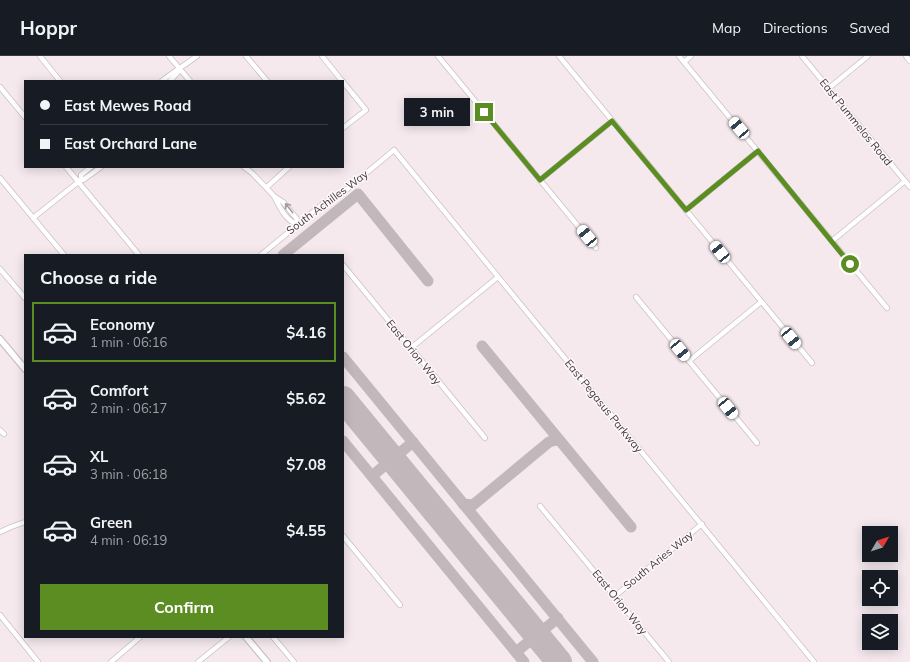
<!DOCTYPE html>
<meta charset="utf-8">
<style>
body{margin:0;font-family:Mulish,sans-serif;background:#242831;color:#f1f3f6;height:100vh;display:flex;flex-direction:column;font-size:15px;white-space:nowrap}
*{box-sizing:border-box;margin:0}
p{font-size:13px;color:#9ea1a6}
.icon{flex:none;width:22px;height:22px;fill:none;stroke:currentColor;stroke-width:2;stroke-linecap:round;stroke-linejoin:round}
.map{position:relative;flex:1;overflow:hidden}
.panel{position:absolute;left:24px;top:198px;width:320px;height:384px;display:flex;flex-direction:column;background:#171b24;border-radius:0px;box-shadow:0 2px 10px #0003}
.panel>*{flex:none}
.hud{position:absolute;left:24px;top:24px;width:320px;height:88px;border-radius:0px;box-shadow:0 2px 10px #0003;display:grid;align-content:center;height:88px;padding:0 16px;background:#171b24}
.needle{width:26px;rotate:51deg}
.tools{position:absolute;left:862px;top:470px;display:grid;gap:8px}
.tools a{display:grid;place-items:center;width:36px;height:36px;border-radius:0px;background:#171b24;box-shadow:0 2px 10px #0003;font-size:20px}
.end{position:absolute;width:18px;height:18px;margin:-9px;border:5px solid #5c8d22;background:#fff;box-shadow:0 0 0 2px #fff}
.from{border-radius:50%}
.bubble{position:absolute;height:28px;border-radius:0px;background:#171b24;box-shadow:0 2px 10px #0003;font-size:13px;font-weight:700;line-height:28px;text-align:center}
.car{position:absolute;width:12px;height:24px;margin:-12px -6px;border-radius:5px;box-shadow:0 0 3px 1px #0007;background:linear-gradient(#fff 24%,#345 0 40%,#fff 0 76%,#345 0 86%,#fff 0)}
.hud b{display:flex;align-items:center;gap:14px;height:38px;font-size:15px}
.hud b+b{border-top:1px solid #363941}
.hud i{width:10px;height:10px;background:#f1f3f6}
ul{padding:0;list-style:none}
li{display:flex;align-items:center;gap:12px;height:60px;margin:0 8px 6px;padding:0 8px;border:2px solid transparent;border-radius:0px}
li div{flex:1}
li b{display:block;font-size:15px}
li em{font-style:normal;font-weight:700}
li.active{border-color:#5c8d22}
li>.icon{width:36px;height:36px;stroke-width:1.5}
h2{padding:0 16px;font-size:18px;line-height:48px}
.action{display:flex;gap:8px;margin-top:auto;padding:8px 16px}
.action a{flex:1;height:46px;border-radius:0px;background:#5c8d22;color:#fff;font-size:16px;font-weight:700;line-height:46px;text-align:center}
header{display:flex;align-items:center;gap:24px;box-sizing:border-box;height:56px;padding:0 20px;background:#171b24;border-bottom:1px solid #363941}
header strong{font-size:19px}
nav{display:flex;gap:22px;margin-inline-start:auto;font-size:14px}
.map>svg:first-child{display:block}
</style>
<header>
<strong>Hoppr</strong>
<nav><a>Map</a><a>Directions</a><a>Saved</a></nav>
</header>
<div class="map">
<svg width="910" height="606" viewBox="0 0 910 606">
<rect width="100%" height="100%" fill="#f5e9ee"/>
<g fill="none" stroke-linecap="round" stroke-linejoin="round">
<!-- taxiway -->
<g stroke="#c2b8bc" stroke-width="11">
<path d="M283,199L358,138L428,225"/>
<path d="M482,290L631,471"/>
<path d="M343,301L593,606"/>
<path d="M343,385L524,606"/>
<path d="M372,420L413,386"/>
<path d="M463,448L473,449L549,386L556,384L560,385"/>
<path d="M516,596L558,562"/>
</g>
<!-- runway -->
<path stroke="#c2b8bc" stroke-width="26" d="M343,343L559,606"/>
<defs>
<g id="minor">
<path d="M40,0L60,25"/>
<path d="M169,0L190,25"/>
<path d="M246,0L267,25"/>
<path d="M322,0L342,25"/>
<path d="M438,0L596,192"/>
<path d="M559,0L812,307"/>
<path d="M679,0L887,252"/>
<path d="M802,0L910,131"/>
<path d="M906,0L910,5"/>
<path d="M684,6L691,0"/>
<path d="M162,25C173,16 185,9 197,0"/>
<path d="M170,25L179,15"/>
<path d="M343,26L366,54L343,72"/>
<path d="M0,31L25,61"/>
<path d="M829,32L868,0"/>
<path d="M66,111L139,199"/>
<path d="M91,111L81,119V123L83,124L101,111"/>
<path d="M244,111L252,117L274,140L283,146L297,163V168C286,165 279,150 274,140"/>
<path d="M0,122L64,199"/>
<path d="M540,124L612,65"/>
<path d="M267,131L289,111"/>
<path d="M686,154L758,95"/>
<path d="M33,162L82,123"/>
<path d="M832,185L905,125"/>
<path d="M261,199L325,146L346,134L394,94L814,606"/>
<path d="M343,209L485,382"/>
<path d="M0,213L25,242"/>
<path d="M636,241L757,387"/>
<path d="M411,292L498,221"/>
<path d="M689,305L761,246"/>
<path d="M0,374L4,378"/>
<path d="M540,450L669,606"/>
<path d="M0,476L11,471L25,466"/>
<path d="M343,480L400,549"/>
<path d="M615,540L702,468"/>
<path d="M0,559L38,606"/>
<path d="M273,581L294,606"/>
<path d="M111,606L140,581"/>
<path d="M198,606L229,581"/>
</g>
<g id="tertiary">
<path d="M0,283L25,313"/>
<path d="M246,581L267,606"/>
</g>
</defs>
<!-- minor casing -->
<use href="#minor" stroke="#ccc0c5" stroke-width="6"/>
<!-- tertiary casing -->
<use href="#tertiary" stroke="#ccc0c5" stroke-width="8"/>
<!-- minor -->
<use href="#minor" stroke="#fff" stroke-width="4.5"/>
<!-- tertiary -->
<use href="#tertiary" stroke="#fff" stroke-width="5.5"/>
</g>
<!-- one-way arrows -->
<defs><path id="oneway-shaft" d="M-6 0H5M1.5-3L5.5 0L1.5 3" fill="none" stroke-width="1.6" stroke-linecap="round" stroke-linejoin="round"/></defs>
<use stroke="#9e9c9d" href="#oneway-shaft" transform="translate(289 152) rotate(-129)"/>
<g fill="none" stroke-linecap="round" stroke-linejoin="round">
<!-- route -->
<path stroke="#5c8d22" stroke-width="5" d="M484,56L540,124L612,65L686,154L758,95L850,208"/>
</g>
<g text-anchor="middle" dominant-baseline="central" stroke-width="3" stroke-linejoin="round" paint-order="stroke">
<!-- street labels -->
<g font-size="11" fill="#3e393b" stroke="#fff7fa">
<text transform="translate(856 66) rotate(51)">East Pummelos Road</text>
<text transform="translate(327 146) rotate(-37)">South Achilles Way</text>
<text transform="translate(414 296) rotate(51)">East Orion Way</text>
<text transform="translate(604 350) rotate(51)">East Pegasus Parkway</text>
<text transform="translate(658 504) rotate(-39)">South Aries Way</text>
<text transform="translate(620 546) rotate(51)">East Orion Way</text>
</g>
</g>
</svg>
<div class="tools">
<a><svg class="needle" viewBox="-14 -14 28 28"><path d="M0-13l5 13h-10z" fill="#e53935"/><path d="M0 13l5-13h-10z" fill="#9ea1a6"/></svg></a>
<a><svg class="icon" aria-label="locate" viewBox="0 0 24 24"><circle cx="12" cy="12" r="6"/><path d="M12 2v4M12 18v4M2 12h4M18 12h4"/></svg></a>
<a><svg class="icon" aria-label="layers" viewBox="0 0 24 24"><path d="M12 4l9 5-9 5-9-5zM3 14l9 5 9-5"/></svg></a>
</div>
<i class="end from" style="left:850px;top:208px"></i>
<i class="end" style="left:484px;top:56px"></i>
<div class="bubble" style="left:404px;top:42px;width:66px">3 min</div>
<i class="car" style="left:739px;top:72px;rotate:320deg"></i>
<i class="car" style="left:587px;top:180px;rotate:321deg"></i>
<i class="car" style="left:720px;top:196px;rotate:321deg"></i>
<i class="car" style="left:791px;top:282px;rotate:141deg"></i>
<i class="car" style="left:680px;top:294px;rotate:141deg"></i>
<i class="car" style="left:728px;top:352px;rotate:141deg"></i>
<div class="hud">
<b><i class="from"></i>East Mewes Road</b>
<b><i></i>East Orchard Lane</b>
</div>
<section class="panel">
<h2>Choose a ride</h2>
<ul>
<li class="active"><svg class="icon" aria-label="car" viewBox="0 0 24 24"><path d="M5 17H2v-5l4-1 3-4h7l3 4 3 1v5h-3M9 17h6M6 11h13"/><circle cx="7" cy="17" r="2"/><circle cx="17" cy="17" r="2"/></svg><div><b>Economy</b><p>1 min · 06:16</p></div><em>$4.16</em></li>
<li><svg class="icon" aria-label="car" viewBox="0 0 24 24"><path d="M5 17H2v-5l4-1 3-4h7l3 4 3 1v5h-3M9 17h6M6 11h13"/><circle cx="7" cy="17" r="2"/><circle cx="17" cy="17" r="2"/></svg><div><b>Comfort</b><p>2 min · 06:17</p></div><em>$5.62</em></li>
<li><svg class="icon" aria-label="car" viewBox="0 0 24 24"><path d="M5 17H2v-5l4-1 3-4h7l3 4 3 1v5h-3M9 17h6M6 11h13"/><circle cx="7" cy="17" r="2"/><circle cx="17" cy="17" r="2"/></svg><div><b>XL</b><p>3 min · 06:18</p></div><em>$7.08</em></li>
<li><svg class="icon" aria-label="car" viewBox="0 0 24 24"><path d="M5 17H2v-5l4-1 3-4h7l3 4 3 1v5h-3M9 17h6M6 11h13"/><circle cx="7" cy="17" r="2"/><circle cx="17" cy="17" r="2"/></svg><div><b>Green</b><p>4 min · 06:19</p></div><em>$4.55</em></li>
</ul>
<div class="action"><a>Confirm</a></div>
</section>
</div>
